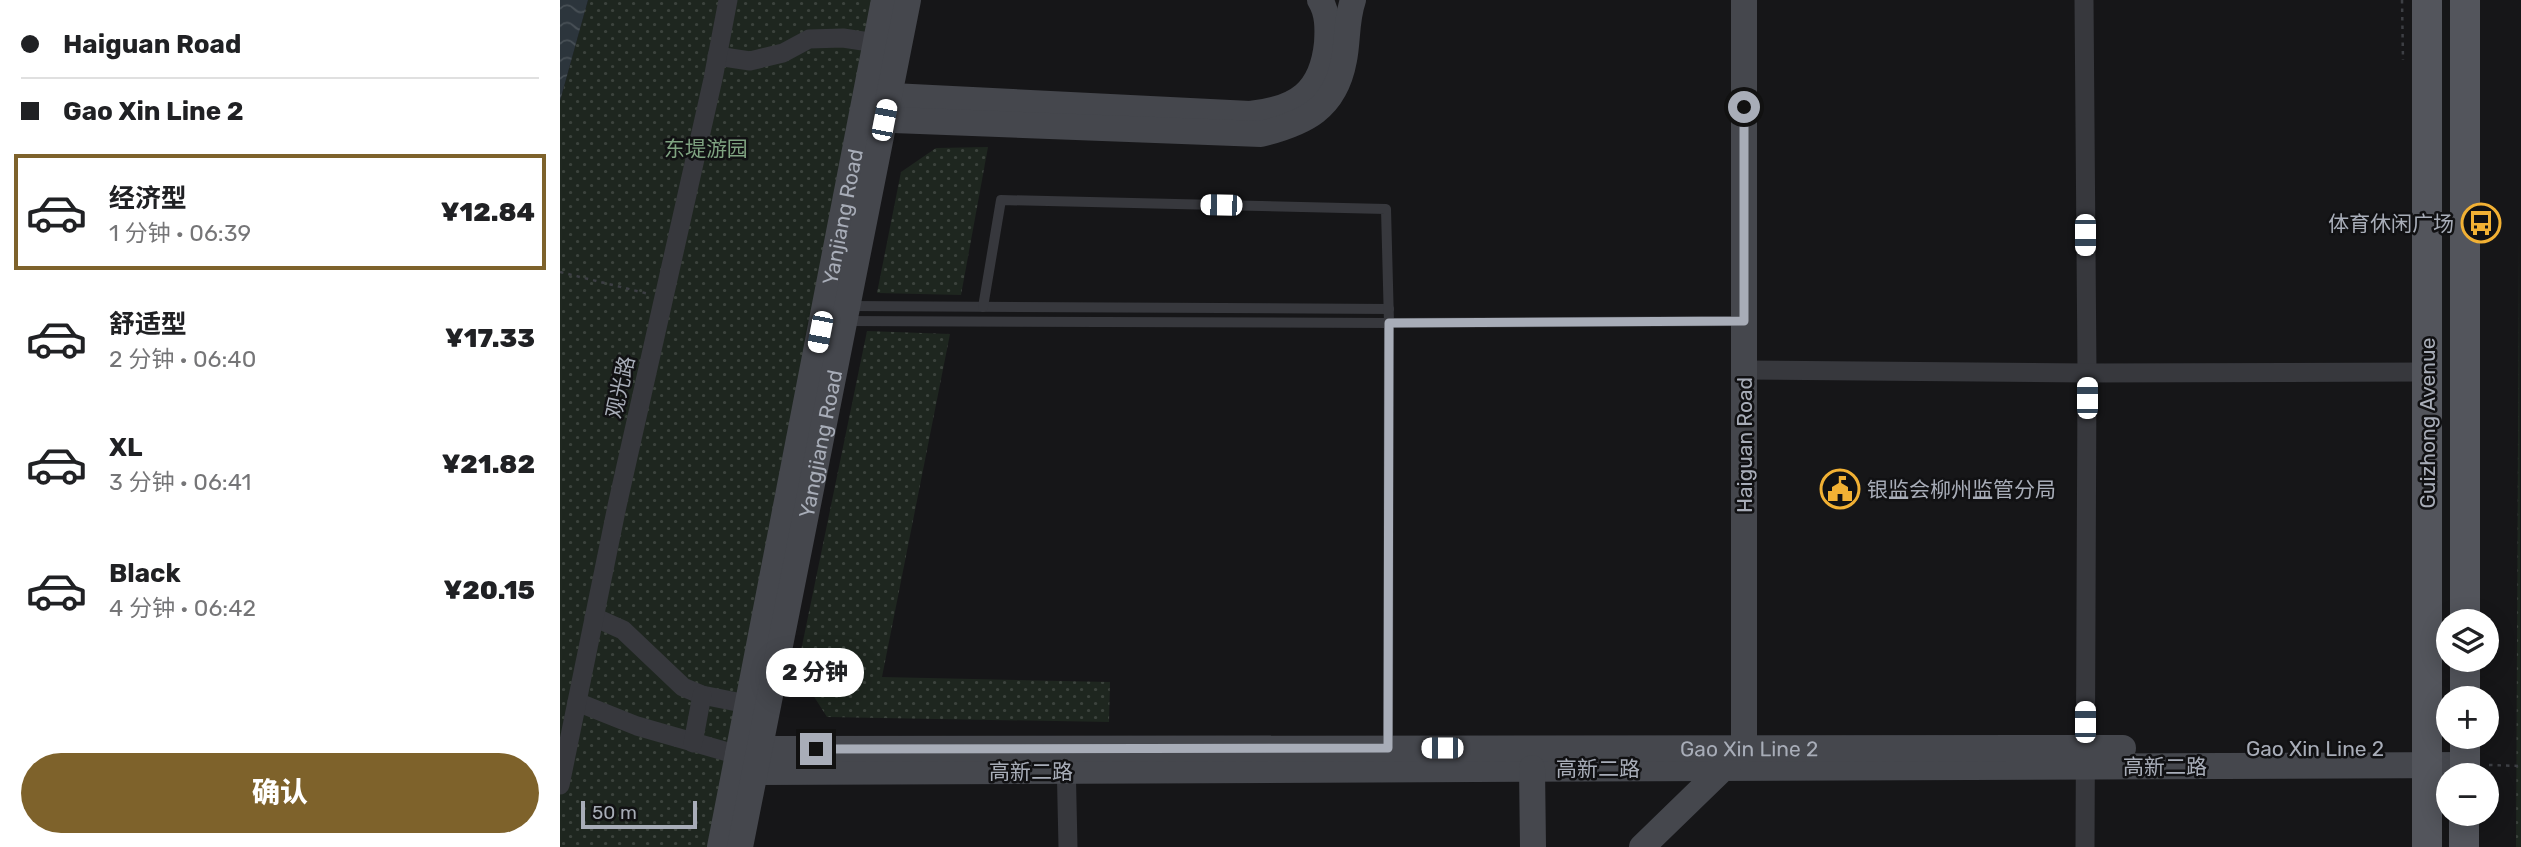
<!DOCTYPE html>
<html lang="zh">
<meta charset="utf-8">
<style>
body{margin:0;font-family:Rubik,"Noto Sans SC",sans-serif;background:#f6f6f6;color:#202124;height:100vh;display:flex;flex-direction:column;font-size:26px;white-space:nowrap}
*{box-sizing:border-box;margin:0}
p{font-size:23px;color:#757577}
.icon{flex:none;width:38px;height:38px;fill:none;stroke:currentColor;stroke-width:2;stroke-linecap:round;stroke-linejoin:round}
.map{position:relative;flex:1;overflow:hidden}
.sheet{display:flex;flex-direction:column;background:#fff;width:560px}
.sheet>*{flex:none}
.hud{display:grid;align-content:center;height:154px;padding:0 21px;background:#fff}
.buttons{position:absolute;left:1876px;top:609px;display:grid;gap:14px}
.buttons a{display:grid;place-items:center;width:63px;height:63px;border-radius:50%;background:#fff;box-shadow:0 4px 18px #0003;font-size:35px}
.scale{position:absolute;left:21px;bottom:18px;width:116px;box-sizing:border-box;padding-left:7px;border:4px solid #a8adb8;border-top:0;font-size:19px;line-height:24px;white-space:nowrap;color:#a8adb8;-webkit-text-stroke:5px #111113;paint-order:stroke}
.end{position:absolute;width:32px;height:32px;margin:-16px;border:9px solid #a8adb8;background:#111;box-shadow:0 0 0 4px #111}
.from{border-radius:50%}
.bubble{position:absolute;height:49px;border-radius:24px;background:#fff;box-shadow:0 4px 18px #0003;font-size:23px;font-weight:800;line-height:49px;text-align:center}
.car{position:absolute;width:21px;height:42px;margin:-21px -10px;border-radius:9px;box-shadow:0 0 5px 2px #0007;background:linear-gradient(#fff 24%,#345 0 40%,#fff 0 76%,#345 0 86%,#fff 0)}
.hud b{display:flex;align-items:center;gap:24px;height:66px;font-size:26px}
.hud b+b{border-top:2px solid #e0e0e0}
.hud i{width:18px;height:18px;background:#202124}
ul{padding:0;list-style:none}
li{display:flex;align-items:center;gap:21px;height:116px;margin:0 14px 10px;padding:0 7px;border:4px solid transparent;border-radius:0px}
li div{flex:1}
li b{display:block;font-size:26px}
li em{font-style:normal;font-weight:800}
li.current{border-color:#7e622b}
li>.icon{width:63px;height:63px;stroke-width:1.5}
.button{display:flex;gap:14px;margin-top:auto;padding:14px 21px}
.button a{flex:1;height:80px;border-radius:42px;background:#7e622b;color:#fff;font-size:28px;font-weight:800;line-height:80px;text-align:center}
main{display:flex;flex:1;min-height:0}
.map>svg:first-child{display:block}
</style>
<main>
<section class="sheet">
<div class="hud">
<b><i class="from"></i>Haiguan Road</b>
<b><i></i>Gao Xin Line 2</b>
</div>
<ul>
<li class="current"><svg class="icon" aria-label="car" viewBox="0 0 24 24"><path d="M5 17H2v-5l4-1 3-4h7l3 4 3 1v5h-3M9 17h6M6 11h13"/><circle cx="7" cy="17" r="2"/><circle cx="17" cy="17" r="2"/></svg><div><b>经济型</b><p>1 分钟 · 06:39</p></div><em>¥12.84</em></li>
<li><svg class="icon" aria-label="car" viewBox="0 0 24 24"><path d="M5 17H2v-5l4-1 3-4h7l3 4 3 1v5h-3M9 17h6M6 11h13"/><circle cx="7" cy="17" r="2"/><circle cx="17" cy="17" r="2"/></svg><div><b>舒适型</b><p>2 分钟 · 06:40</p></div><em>¥17.33</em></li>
<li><svg class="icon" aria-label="car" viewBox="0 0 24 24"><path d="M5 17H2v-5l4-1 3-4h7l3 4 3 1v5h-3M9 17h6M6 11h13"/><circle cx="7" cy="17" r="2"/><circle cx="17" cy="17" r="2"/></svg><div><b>XL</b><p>3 分钟 · 06:41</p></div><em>¥21.82</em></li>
<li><svg class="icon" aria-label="car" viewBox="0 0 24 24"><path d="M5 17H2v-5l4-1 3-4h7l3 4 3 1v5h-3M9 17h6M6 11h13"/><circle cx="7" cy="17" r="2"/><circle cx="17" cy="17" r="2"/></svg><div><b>Black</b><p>4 分钟 · 06:42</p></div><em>¥20.15</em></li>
</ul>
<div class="button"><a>确认</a></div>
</section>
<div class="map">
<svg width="1961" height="847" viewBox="0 0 1961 847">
<defs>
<pattern id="park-dots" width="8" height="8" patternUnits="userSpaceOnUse" patternTransform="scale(1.75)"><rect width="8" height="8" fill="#1e261f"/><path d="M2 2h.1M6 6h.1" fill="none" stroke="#3c433d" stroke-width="1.8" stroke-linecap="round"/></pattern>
<pattern id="water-waves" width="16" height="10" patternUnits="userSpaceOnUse" patternTransform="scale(1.75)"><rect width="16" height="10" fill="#2c353c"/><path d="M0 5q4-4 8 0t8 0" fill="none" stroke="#485056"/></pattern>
</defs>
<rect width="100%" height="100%" fill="#161618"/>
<!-- park -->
<g fill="url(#park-dots)">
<path d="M28,0H324L160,847H0V101Z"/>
<path d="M428,147L401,295L317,293L341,172L376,148Z"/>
<path d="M1959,235L1961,847H1956Z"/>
<path d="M307,331L390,334L322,677L550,682L549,722L267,717L237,670Z"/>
</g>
<!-- water -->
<path fill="url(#water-waves)" d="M0,0H28L0,101Z"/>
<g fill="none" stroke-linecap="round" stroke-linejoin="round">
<!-- path -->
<g stroke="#3d3f44" stroke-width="2.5" stroke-dasharray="3.5 5" stroke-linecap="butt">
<path d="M1842,0L1843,60"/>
<path d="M0,272L89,294"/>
<path d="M1928,626V655"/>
<path d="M1928,703V732"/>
<path d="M1929,765L1961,766"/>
<path d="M1928,780V812"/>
</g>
<!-- lane -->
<g stroke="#37383d" stroke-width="10">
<path d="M290,306L829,309"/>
<path d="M423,307L441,200L826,209L829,323L828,747"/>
<path d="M285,321L829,323L1183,321"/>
</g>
<!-- street -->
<g stroke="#37383d" stroke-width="19">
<path d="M1524,0L1527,373L1525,847"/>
<path d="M157,56L190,61L223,53L249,39L283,38L316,43"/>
<path d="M1184,370L1527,373L1867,372"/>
<path d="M34,617L63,630L123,687L142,695L187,704"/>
<path d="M17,702L77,726L178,755"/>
<path d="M133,743L142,695"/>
<path d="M506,757L508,847"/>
<path d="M0,785L57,506L153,79L168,0"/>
</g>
<!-- secondary -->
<g stroke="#45474d" stroke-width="26">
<path d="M312,95L690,114C737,109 762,92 767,43C768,28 768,13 760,0"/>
<path d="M307,119L701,134C745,123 775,109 784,60C788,40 786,20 793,0"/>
<path d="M178,755L196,772L1905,765"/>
<path id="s1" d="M178,755L200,749L1563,748"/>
<path d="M972,768L973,847"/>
<path id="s2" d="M160,847L324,0"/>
<path id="s3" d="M180,847L348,0"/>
<path d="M1082,847L1184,748V0"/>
</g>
<!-- primary -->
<g stroke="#53555c" stroke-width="30">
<path d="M1905,621V0"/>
<path d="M1905,698V660"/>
<path d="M1905,775V737"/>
<path d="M1867,847V0"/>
<path d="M1904,847V814"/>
</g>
</g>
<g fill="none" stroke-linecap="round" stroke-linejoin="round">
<!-- route -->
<path stroke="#a8adb8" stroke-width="9" d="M256,749L828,748L829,323L1184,321V107"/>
</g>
<!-- icons -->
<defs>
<symbol id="bus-ring" viewBox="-11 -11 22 22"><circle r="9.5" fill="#111113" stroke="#f2b134" stroke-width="1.5"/><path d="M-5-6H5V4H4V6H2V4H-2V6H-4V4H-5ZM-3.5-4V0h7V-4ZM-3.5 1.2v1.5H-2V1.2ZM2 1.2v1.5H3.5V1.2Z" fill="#f2b134"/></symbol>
<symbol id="civic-ring" viewBox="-11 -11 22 22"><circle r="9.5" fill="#111113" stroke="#f2b134" stroke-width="1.5"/><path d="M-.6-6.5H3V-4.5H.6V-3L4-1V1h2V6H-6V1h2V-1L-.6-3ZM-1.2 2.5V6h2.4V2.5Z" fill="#f2b134"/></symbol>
</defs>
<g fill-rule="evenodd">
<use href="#bus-ring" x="1899" y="201" width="44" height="44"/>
<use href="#civic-ring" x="1258" y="467" width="44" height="44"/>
</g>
<g text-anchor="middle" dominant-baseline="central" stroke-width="5" stroke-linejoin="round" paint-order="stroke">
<!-- park labels -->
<g font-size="21" fill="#7fa381" stroke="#111113">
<text x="146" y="148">东堤游园</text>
</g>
<!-- street labels -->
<g font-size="21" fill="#a8adb8" stroke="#111113">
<text stroke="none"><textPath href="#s2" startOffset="642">Yanjiang Road</textPath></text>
<text transform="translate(60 387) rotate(-77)">观光路</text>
<text transform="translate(1867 423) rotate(-90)">Guizhong Avenue</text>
<text stroke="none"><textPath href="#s3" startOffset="411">Yangjiang Road</textPath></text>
<text transform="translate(1184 445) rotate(-90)">Haiguan Road</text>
<text stroke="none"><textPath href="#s1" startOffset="1012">Gao Xin Line 2</textPath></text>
<text x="1755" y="748">Gao Xin Line 2</text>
<text x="1605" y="766">高新二路</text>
<text x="1038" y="768">高新二路</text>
<text x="471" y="771">高新二路</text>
</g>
<!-- poi labels -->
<g font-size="21" fill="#a8adb8" stroke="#111113" text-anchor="end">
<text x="1894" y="223">体育休闲广场</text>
<text x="1307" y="489" text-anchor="start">银监会柳州监管分局</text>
</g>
</g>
</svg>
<div class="buttons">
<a><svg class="icon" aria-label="layers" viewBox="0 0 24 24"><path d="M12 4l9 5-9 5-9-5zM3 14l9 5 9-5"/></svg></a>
<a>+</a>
<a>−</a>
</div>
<div class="scale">50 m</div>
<i class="end from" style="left:1184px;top:107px"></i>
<i class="end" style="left:256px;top:749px"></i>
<div class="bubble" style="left:206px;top:648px;width:98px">2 分钟</div>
<i class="car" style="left:324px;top:120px;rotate:11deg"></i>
<i class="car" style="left:661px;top:205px;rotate:271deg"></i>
<i class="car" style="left:1525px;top:235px;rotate:180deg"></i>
<i class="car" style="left:260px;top:332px;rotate:191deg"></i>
<i class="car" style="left:1527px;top:398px;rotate:0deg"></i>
<i class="car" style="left:1525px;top:722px;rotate:0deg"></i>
<i class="car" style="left:882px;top:748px;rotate:270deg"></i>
</div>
</main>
